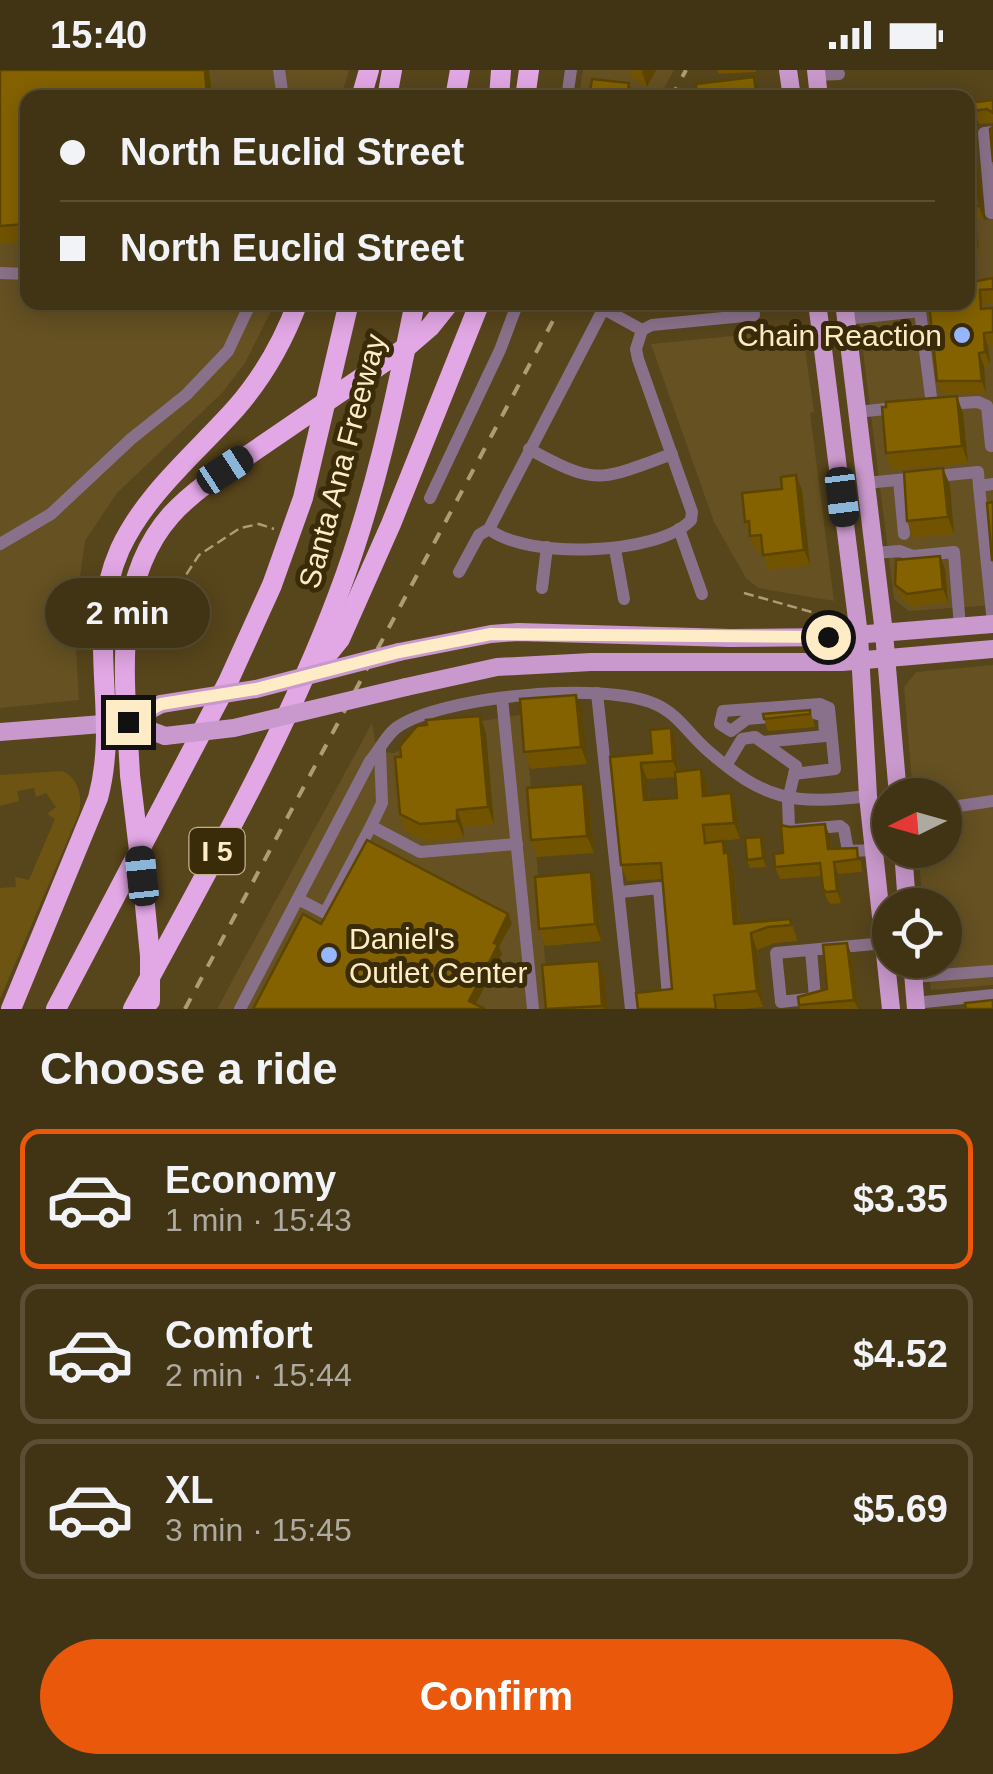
<!DOCTYPE html>
<meta charset="utf-8">
<style>
body{margin:0;font-family:Arial,sans-serif;background:#4c3f22;color:#f1f3f6;height:100vh;display:flex;flex-direction:column;font-size:38px;white-space:nowrap}
*{box-sizing:border-box;margin:0}
p{font-size:32px;color:#aeaaa0}
.icon{flex:none;width:55px;height:55px;fill:none;stroke:currentColor;stroke-width:2;stroke-linecap:round;stroke-linejoin:round}
.map{position:relative;height:939px;overflow:hidden}
.side{display:flex;flex-direction:column;background:#413414;flex:1}
.side>*{flex:none}
.banner{position:absolute;left:20px;top:20px;width:955px;height:220px;border-radius:20px;box-shadow:0 5px 25px #0003,0 0 0 2px #5a4f34;display:grid;align-content:center;height:220px;padding:0 40px;background:#413414}
.needle{width:65px;rotate:265deg}
.tools{position:absolute;left:872px;top:708px;display:grid;gap:20px}
.tools a{display:grid;place-items:center;width:90px;height:90px;border-radius:50%;background:#413414;box-shadow:0 5px 25px #0003,0 0 0 2px #5a4f34;font-size:50px}
.end{position:absolute;width:45px;height:45px;margin:-22px;border:12px solid #feecc6;background:#111;box-shadow:0 0 0 5px #111}
.from{border-radius:50%}
.bubble{position:absolute;height:70px;border-radius:35px;background:#413414;box-shadow:0 5px 25px #0003,0 0 0 2px #5a4f34;font-size:32px;font-weight:700;line-height:70px;text-align:center}
.car{position:absolute;width:30px;height:60px;margin:-30px -15px;border-radius:12px;box-shadow:0 0 8px 2px #0007;background:linear-gradient(#222 24%,#8ab4d8 0 40%,#222 0 76%,#8ab4d8 0 86%,#222 0)}
.banner b{display:flex;align-items:center;gap:35px;height:95px;font-size:38px}
.banner b+b{border-top:2px solid #5a4f34}
.banner i{width:25px;height:25px;background:#f1f3f6}
ul{padding:0;list-style:none}
li{display:flex;align-items:center;gap:30px;height:140px;margin:0 20px 15px;padding:0 20px;border:5px solid #5a4f34;border-radius:20px}
li div{flex:1}
li b{display:block;font-size:38px}
li em{font-style:normal;font-weight:700}
li.active{border-color:#ea580c}
li>.icon{width:90px;height:90px;stroke-width:1.5}
h2{padding:0 40px;font-size:45px;line-height:120px}
.action{display:flex;gap:20px;margin-top:auto;padding:20px 40px}
.action a{flex:1;height:115px;border-radius:60px;background:#ea580c;color:#fff;font-size:40px;font-weight:700;line-height:115px;text-align:center}
.status{display:flex;justify-content:space-between;align-items:center;height:70px;padding:0 50px;background:#413414;direction:ltr}
.status svg{height:28px;fill:currentColor}
.map>svg:first-child{display:block}
</style>
<div class="status"><b>15:40</b><svg viewBox="0 0 49 12"><path d="M0 12V9h3v3zM5 12V6h3v6zM10 12V3h3v9zM15 12V0h3v12zM26 1h20v11H26zM47 4h2v5h-2z"/></svg></div>
<div class="map">
<svg width="993" height="939" viewBox="0 0 993 939">
<rect width="100%" height="100%" fill="#57451b"/>
<!-- built -->
<g fill="#655122">
<path d="M0,0H349L341,27L28,28V232L275,233L245,293L222,323L117,423L85,471L74,548L79,630L0,638Z"/>
<path d="M583,0H674L659,27L579,28Z"/>
<path d="M993,149V535L909,541L894,529L857,233L968,232V151Z"/>
<path d="M802,259L814,342L810,343L834,531L758,518L746,508L714,452L651,274Z"/>
<path d="M993,595V915L931,920L928,890H945V835H923L918,780H945V725H913L904,617L916,602Z"/>
<path d="M525,644L549,939H217L372,653L376,676L385,682L394,683L450,656Z"/>
</g>
<!-- green -->
<path fill="#6e5413" d="M62,701C78,707 83,727 79,743L0,929V818L16,817L15,807L29,810L55,749L47,744L56,737L46,723L36,727L34,718L17,721L19,731L0,736V705Z"/>
<g fill="none" stroke-linecap="round" stroke-linejoin="round">
<!-- path -->
<g stroke="#ae9c74" stroke-width="2.5" stroke-dasharray="10 5" stroke-linecap="butt">
<path d="M744,523L815,543L819,552"/>
<path d="M181,533L182,511L199,485L240,458L259,454L274,459"/>
</g>
<!-- minor -->
<g stroke="#8a718b" stroke-width="12">
<path d="M279,0L283,28"/>
<path d="M817,5L839,4"/>
<path d="M567,28L571,0"/>
<path d="M991,143L984,63L993,62"/>
<path d="M0,203L28,204"/>
<path d="M604,239L642,260L652,255L754,245L752,232"/>
<path d="M846,249L920,241L932,335H924"/>
<path d="M944,334L978,332L987,336L991,376"/>
<path d="M857,342L895,338"/>
<path d="M529,379C598,417 600,410 672,384"/>
<path d="M899,410L904,464"/>
<path d="M866,413L978,402L979,416L993,414"/>
<path d="M979,416L993,554"/>
<path d="M430,428L500,280L518,232"/>
<path d="M489,459C525,489 658,486 691,450L692,442L638,289L636,279L642,260"/>
<path d="M679,459L702,524"/>
<path d="M0,474L51,444L131,369L186,325L228,281L251,232"/>
<path d="M615,479L624,529"/>
<path d="M875,483L900,481L913,486L954,482L960,557"/>
<path d="M459,502L479,465L489,459L607,232"/>
<path d="M542,518L547,477"/>
<path d="M597,623L631,939"/>
<path d="M502,628L533,939"/>
<path d="M763,672L825,666L824,646L815,643L747,649L731,661L720,654L723,641L820,634L829,638L835,699L794,704"/>
<path d="M380,680L382,733L371,756L420,782L517,774"/>
<path d="M727,694L742,669L755,667L796,696L788,730L789,758L794,760L840,756L844,759L848,781L876,780"/>
<path d="M945,738L993,731"/>
<path d="M621,822L659,818L668,926L662,927"/>
<path d="M298,829L325,843L371,756"/>
<path d="M811,880L815,928L781,932L776,883L885,873"/>
<path d="M913,907L993,901"/>
<path d="M915,933L993,925"/>
<path d="M240,939L370,691C379,681 387,663 399,656C446,626 603,611 655,634C678,644 688,663 706,679C765,731 793,735 868,726"/>
</g>
<!-- major -->
<g stroke="#c998cc" stroke-width="18">
<path d="M788,0L792,28"/>
<path d="M816,0L819,28"/>
<path d="M817,232L859,565L868,726L891,939"/>
<path d="M844,232L884,563L898,725"/>
<path d="M399,582L491,564L518,562L730,568L829,567L993,554"/>
<path d="M406,617L497,597L591,592H842L993,579"/>
<path d="M128,652L165,666"/>
<path d="M0,662L128,652L161,634"/>
<path d="M903,780L907,835"/>
<path d="M912,890L916,939"/>
</g>
<!-- highway -->
<g stroke="#e2a7e5" stroke-width="20">
<path d="M361,28L369,0"/>
<path d="M387,28L392,0"/>
<path d="M455,28L460,0"/>
<path d="M499,28L501,0"/>
<path d="M525,28L529,0"/>
<path d="M315,600L340,569L391,454L480,232"/>
<path d="M130,705C126,620 109,515 171,445C192,422 218,405 244,388"/>
<path d="M142,805L150,886"/>
<path d="M11,939L98,728C121,644 83,562 120,479C146,423 196,383 236,338C264,306 283,272 298,232"/>
<path d="M56,939L228,612L272,515L303,428L349,232"/>
<path d="M133,939C205,804 284,669 338,525C374,430 395,332 415,232"/>
</g>
<!-- rail -->
<g stroke="#ae9c74" stroke-width="4" stroke-dasharray="12 12" stroke-linecap="butt">
<path d="M671,28L686,0"/>
<path d="M185,939L563,232"/>
</g>
<!-- major-bridge -->
<g stroke="#c998cc" stroke-width="18">
<path d="M161,634L256,619L399,582"/>
<path d="M165,666L234,658L406,617"/>
</g>
<!-- highway-bridge -->
<g stroke="#e2a7e5" stroke-width="20">
<path d="M244,388L408,276L430,257L450,232"/>
<path d="M130,705L142,805"/>
<path d="M150,886V931"/>
</g>
</g>
<!-- wall -->
<g fill="#725400" fill-rule="evenodd">
<path d="M0,0H209L212,28H28V171L0,174Z"/>
<path d="M629,0H656L647,17L632,8Z"/>
<path d="M717,0H756V2L719,4Z"/>
<path d="M759,20L760,28H697Z"/>
<path d="M993,30V53L979,54L975,60L984,150H976L979,181L968,182V133L971,137L968,33Z"/>
<path d="M975,208L976,211L993,208V233H984L985,239L993,238V276H988L990,295L984,296L986,324H942L937,311Z"/>
<path d="M963,343L968,393L892,400L886,383Z"/>
<path d="M950,415L954,464L913,468L907,451Z"/>
<path d="M802,420L810,495L768,500L762,480L756,481L745,452Z"/>
<path d="M945,499L948,532L912,537L900,527L895,515Z"/>
<path d="M810,640L815,657L768,661L764,649Z"/>
<path d="M583,642L587,694L531,699L524,682Z"/>
<path d="M480,646L486,663L494,754L463,757L464,768L426,771L406,761L400,744L401,687L427,655Z"/>
<path d="M676,675L679,701L707,715L708,725L731,723L737,739L740,769L709,772L728,783L734,799L739,853L790,849L796,866L797,871L774,873L757,880L763,937L742,939H638L672,919L663,809L627,811L621,795L610,687L652,683ZM675,707L677,728L649,730L647,709Z"/>
<path d="M583,714L589,731L594,783L537,787L531,770Z"/>
<path d="M761,767L764,775L766,797L750,798L747,790Z"/>
<path d="M830,767L831,779L861,791L862,802L838,804L841,833L831,834L828,831L823,819L822,806L780,809L775,797Z"/>
<path d="M597,819L601,871L545,876L539,859Z"/>
<path d="M852,886L858,939H800L799,935L827,919Z"/>
<path d="M599,891L605,908L607,939H546Z"/>
</g>
<!-- shaded-wall -->
<g fill="#5c4500">
<path d="M205,0H209L212,28H207Z"/>
<path d="M643,0H656L647,17L642,2Z"/>
<path d="M754,7L759,20L760,28H758L756,22Z"/>
<path d="M629,13L633,24L632,28H627Z"/>
<path d="M974,41L979,54L975,60L984,150L979,136L970,47Z"/>
<path d="M970,133L976,150L979,181L973,164Z"/>
<path d="M984,263L988,276L990,295L985,282Z"/>
<path d="M979,283L984,296L986,324L982,311Z"/>
<path d="M957,326L963,343L968,393L962,376Z"/>
<path d="M943,398L950,415L954,464L948,447Z"/>
<path d="M796,405L802,420L810,495L804,480Z"/>
<path d="M940,486L945,499L948,532L943,519Z"/>
<path d="M576,625L583,642L587,694L581,677Z"/>
<path d="M480,646L486,663L494,754L488,737Z"/>
<path d="M671,658L676,675L679,707L673,691Z"/>
<path d="M641,693L647,709L650,747L644,730Z"/>
<path d="M701,699L707,715L709,742L703,726Z"/>
<path d="M583,714L589,731L594,783L587,766Z"/>
<path d="M731,723L737,739L740,769L734,753Z"/>
<path d="M457,740L463,757L464,768L457,751Z"/>
<path d="M825,754L830,767L832,792L828,779Z"/>
<path d="M761,767L764,775L766,797L763,788Z"/>
<path d="M723,771L734,799L740,870L734,854Z"/>
<path d="M834,792L838,804L841,833L837,821Z"/>
<path d="M591,802L597,819L601,871L595,854Z"/>
<path d="M508,844L512,853L499,877L502,884L473,939L469,931L494,873Z"/>
<path d="M751,863L757,880L763,937L757,921Z"/>
<path d="M847,873L852,886L858,939L854,930Z"/>
<path d="M599,891L605,908L607,939H604L602,936Z"/>
</g>
<!-- building -->
<g fill="#846200" stroke="#5c4500" stroke-width="2.5">
<path d="M0,0H205L207,28H28L26,168L25,154L0,156Z"/>
<path d="M754,7L756,22L697,28L696,14Z"/>
<path d="M592,9L629,13L627,28H589Z"/>
<path d="M993,30V43L987,39L974,41L970,47L979,136L971,137L968,101V33Z"/>
<path d="M993,57V92L990,59Z"/>
<path d="M968,133H970L973,164L968,165Z"/>
<path d="M968,195H971L972,212L993,208V219L980,220L981,239L993,238V262L984,263L985,282L979,283L982,311H937L929,232H968Z"/>
<path d="M957,326L962,376L886,383L882,337H886V332Z"/>
<path d="M943,398L948,447L907,451L904,402Z"/>
<path d="M796,405L804,480L763,485L761,465L750,466L749,451L745,452L742,423L782,419L781,407Z"/>
<path d="M993,432V490H992L987,433Z"/>
<path d="M940,486L943,519L907,524L895,515L896,490Z"/>
<path d="M576,625L581,677L524,682L520,629Z"/>
<path d="M810,640V644L764,649L763,644Z"/>
<path d="M480,646L488,737L457,740V751L420,754L400,744L395,687H401L400,676L417,656L427,655L426,650Z"/>
<path d="M671,658L673,691L641,693L644,730L677,728L675,702L701,699L703,726L731,723L734,753L703,755L705,773L723,771L724,783H728L734,854L790,849L791,855L768,857L751,863L757,921L714,925L716,939H638L636,923L672,919L661,793L621,795L610,687L652,683L650,660Z"/>
<path d="M583,714L587,766L531,770L527,718Z"/>
<path d="M825,754L828,779L857,778L858,789L834,792L837,821L826,822L823,819L820,793L775,797L774,784L783,783L781,755L790,757Z"/>
<path d="M761,767L763,788L747,790L745,768Z"/>
<path d="M367,770L508,844L494,873L498,875L469,931L485,939H253L303,844L321,854Z"/>
<path d="M591,802L595,854L539,859L535,807Z"/>
<path d="M847,873L854,930L799,935L798,927L827,919L823,875Z"/>
<path d="M599,891L602,936L546,939L542,895Z"/>
<path d="M993,930V939H966L965,933Z"/>
</g>
<g fill="none" stroke-linecap="round" stroke-linejoin="round">
<!-- route -->
<path stroke="#feecc6" stroke-width="12" d="M128,652L161,634L256,619L399,582L491,564L828,567"/>
</g>
<!-- markers -->
<g fill="#96b6fd" stroke="#3a2b09" stroke-width="4">
<circle cx="962" cy="265" r="10"/>
<circle cx="329" cy="885" r="10"/>
</g>
<g text-anchor="middle" dominant-baseline="central" stroke-width="10" stroke-linejoin="round" paint-order="stroke">
<!-- shield labels -->
<rect fill="#3a2b09" stroke="#c3b28d" stroke-width="2.5" x="189.5" y="758" width="55" height="46" rx="8"/>
<g font-size="28" font-weight="bold" fill="#feecc6">
<text x="217" y="781">I 5</text>
</g>
<!-- poi labels -->
<g font-size="30" fill="#feecc6" stroke="#3a2b09" text-anchor="end">
<text x="942" y="265">Chain Reaction</text>
<text x="349" y="868" text-anchor="start">Daniel's<tspan x="349" dy="34">Outlet Center</tspan></text>
</g>
<!-- street labels -->
<g font-size="30" fill="#feecc6" stroke="#3a2b09">
<text transform="translate(342 391) rotate(-75)">Santa Ana Freeway</text>
</g>
</g>
</svg>
<div class="tools">
<a><svg class="needle" viewBox="-14 -14 28 28"><path d="M0-13l5 13h-10z" fill="#e53935"/><path d="M0 13l5-13h-10z" fill="#aeaaa0"/></svg></a>
<a><svg class="icon" aria-label="locate" viewBox="0 0 24 24"><circle cx="12" cy="12" r="6"/><path d="M12 2v4M12 18v4M2 12h4M18 12h4"/></svg></a>
</div>
<i class="end from" style="left:828px;top:567px"></i>
<i class="end" style="left:128px;top:652px"></i>
<div class="bubble" style="left:45px;top:508px;width:165px">2 min</div>
<i class="car" style="left:225px;top:400px;rotate:57deg"></i>
<i class="car" style="left:842px;top:427px;rotate:173deg"></i>
<i class="car" style="left:142px;top:806px;rotate:354deg"></i>
<div class="banner">
<b><i class="from"></i>North Euclid Street</b>
<b><i></i>North Euclid Street</b>
</div>
</div>
<section class="side">
<h2>Choose a ride</h2>
<ul>
<li class="active"><svg class="icon" aria-label="car" viewBox="0 0 24 24"><path d="M5 17H2v-5l4-1 3-4h7l3 4 3 1v5h-3M9 17h6M6 11h13"/><circle cx="7" cy="17" r="2"/><circle cx="17" cy="17" r="2"/></svg><div><b>Economy</b><p>1 min · 15:43</p></div><em>$3.35</em></li>
<li><svg class="icon" aria-label="car" viewBox="0 0 24 24"><path d="M5 17H2v-5l4-1 3-4h7l3 4 3 1v5h-3M9 17h6M6 11h13"/><circle cx="7" cy="17" r="2"/><circle cx="17" cy="17" r="2"/></svg><div><b>Comfort</b><p>2 min · 15:44</p></div><em>$4.52</em></li>
<li><svg class="icon" aria-label="car" viewBox="0 0 24 24"><path d="M5 17H2v-5l4-1 3-4h7l3 4 3 1v5h-3M9 17h6M6 11h13"/><circle cx="7" cy="17" r="2"/><circle cx="17" cy="17" r="2"/></svg><div><b>XL</b><p>3 min · 15:45</p></div><em>$5.69</em></li>
</ul>
<div class="action"><a>Confirm</a></div>
</section>
